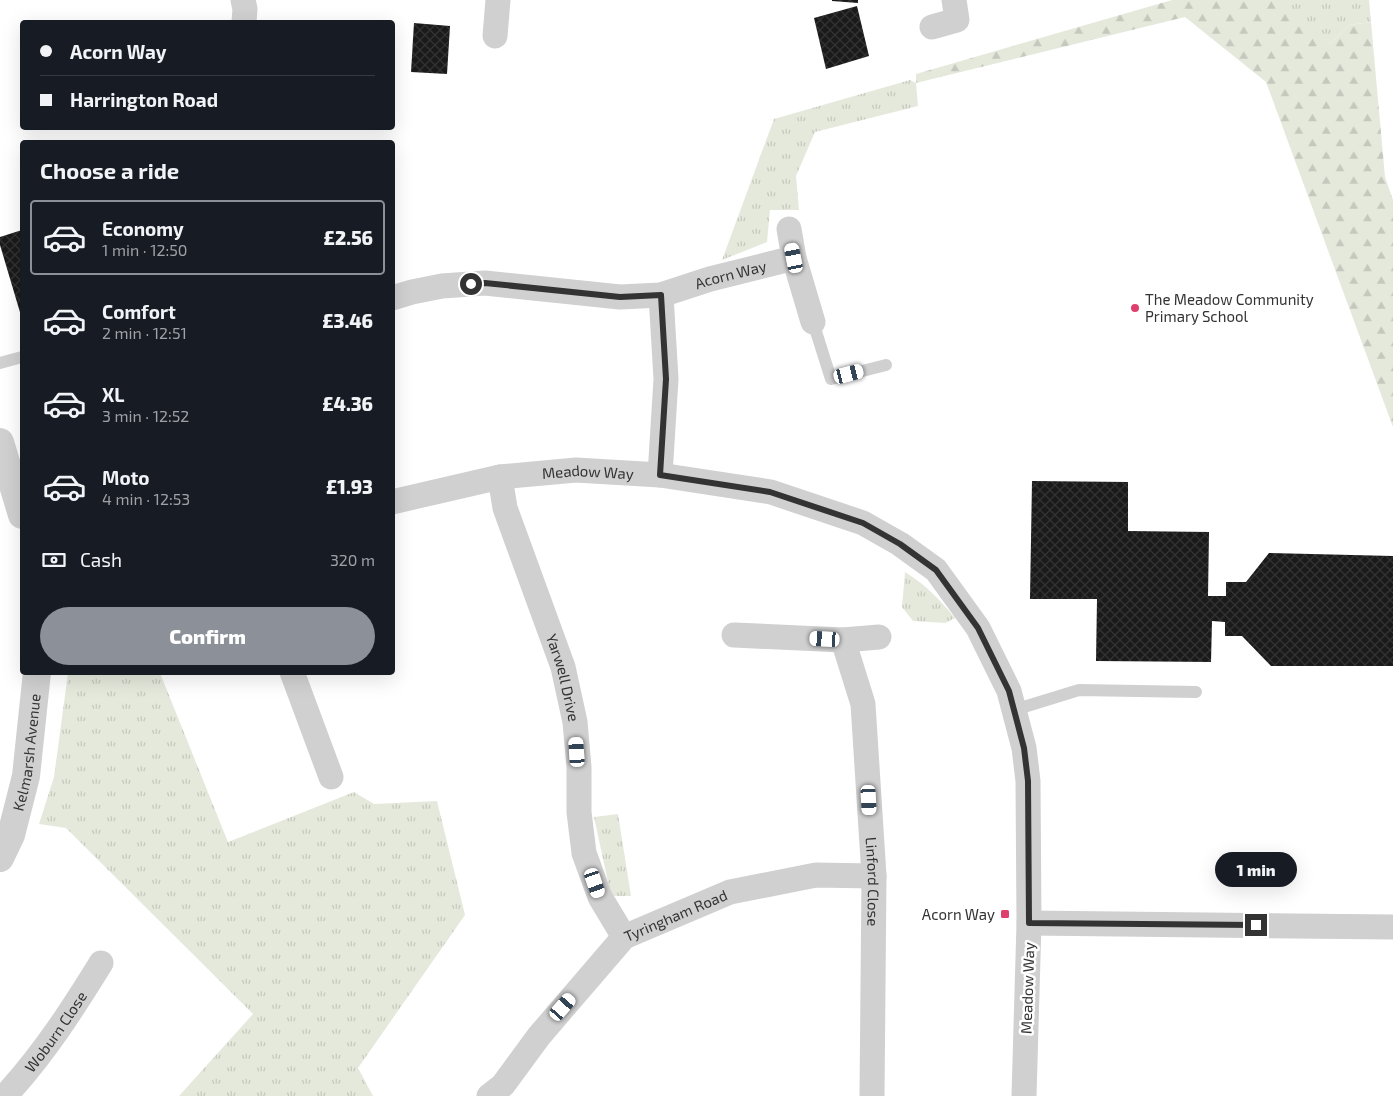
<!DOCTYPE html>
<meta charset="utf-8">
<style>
body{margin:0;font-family:"Exo 2",sans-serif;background:#20242c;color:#f1f3f6;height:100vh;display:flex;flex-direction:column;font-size:19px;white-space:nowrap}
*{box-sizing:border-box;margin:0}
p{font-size:16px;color:#9ea1a6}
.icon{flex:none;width:28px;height:28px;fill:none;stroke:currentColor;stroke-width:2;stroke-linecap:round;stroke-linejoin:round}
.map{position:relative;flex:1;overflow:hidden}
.drawer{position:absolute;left:20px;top:140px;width:375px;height:535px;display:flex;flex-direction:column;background:#171b24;border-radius:5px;box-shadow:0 5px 20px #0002}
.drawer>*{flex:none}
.guide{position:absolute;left:20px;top:20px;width:375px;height:110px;border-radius:5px;box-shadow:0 5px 20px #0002;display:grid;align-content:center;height:110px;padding:0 20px;background:#171b24}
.end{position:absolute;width:22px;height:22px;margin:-11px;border:6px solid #333;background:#fff;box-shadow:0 0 0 2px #fff}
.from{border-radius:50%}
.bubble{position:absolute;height:35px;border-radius:18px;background:#171b24;box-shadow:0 5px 20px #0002;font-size:16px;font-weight:800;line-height:35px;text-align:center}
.car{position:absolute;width:15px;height:30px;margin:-15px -8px;border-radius:6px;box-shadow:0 0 4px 1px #0007;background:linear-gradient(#fff 24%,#345 0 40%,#fff 0 76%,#345 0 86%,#fff 0)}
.guide b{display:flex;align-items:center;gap:18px;height:48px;font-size:19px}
.guide b+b{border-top:1px solid #363941}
.guide i{width:12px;height:12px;background:#f1f3f6}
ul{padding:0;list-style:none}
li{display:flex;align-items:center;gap:15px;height:75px;margin:0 10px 8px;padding:0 10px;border:2px solid transparent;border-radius:5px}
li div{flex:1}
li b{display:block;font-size:19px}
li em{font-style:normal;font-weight:800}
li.current{border-color:#8c9099}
li>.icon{width:45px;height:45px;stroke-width:1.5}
h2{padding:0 20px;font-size:22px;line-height:60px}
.pay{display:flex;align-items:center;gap:12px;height:55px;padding:0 20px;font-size:19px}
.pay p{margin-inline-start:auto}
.button{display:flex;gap:10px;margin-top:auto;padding:10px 20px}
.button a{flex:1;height:58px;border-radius:30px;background:#8c9099;color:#fff;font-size:20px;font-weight:800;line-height:58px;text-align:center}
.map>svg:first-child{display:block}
</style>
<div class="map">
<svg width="1393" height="1096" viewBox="0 0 1393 1096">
<defs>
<pattern id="grass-tufts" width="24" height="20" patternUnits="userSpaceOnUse" patternTransform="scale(1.25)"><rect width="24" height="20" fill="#e5e9dc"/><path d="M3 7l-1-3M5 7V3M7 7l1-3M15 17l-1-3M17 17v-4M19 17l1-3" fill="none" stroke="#c5c8bd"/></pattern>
<pattern id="forest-firs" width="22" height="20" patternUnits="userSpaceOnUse" patternTransform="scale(1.25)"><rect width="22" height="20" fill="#e5e9dc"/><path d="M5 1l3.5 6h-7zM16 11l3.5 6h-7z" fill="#c5c8bd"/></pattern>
<pattern id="building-cross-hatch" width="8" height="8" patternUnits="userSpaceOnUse" patternTransform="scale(1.25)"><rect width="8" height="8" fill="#1a1a1a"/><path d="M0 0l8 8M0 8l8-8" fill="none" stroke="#333"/></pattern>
</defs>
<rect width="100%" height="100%" fill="#fff"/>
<!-- grass -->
<g fill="url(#grass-tufts)">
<path d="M1264,0H1369L1371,22L1349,25L1330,44Z"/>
<path d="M910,80L916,83L918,106L815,132L796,176L799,210H770L767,242L722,260L774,119Z"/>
<path d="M905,572C926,585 939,599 955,618L945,623L913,621L902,607Z"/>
<path d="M68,673H160L228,842L354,792L374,804L437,801L465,915L358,1068L373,1096H179L253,1014L66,828L39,824L54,777Z"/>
<path d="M618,814L631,896H611L594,817Z"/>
</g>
<!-- forest -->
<path fill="url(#forest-firs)" d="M1172,0H1273L1330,44L1349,25L1371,22L1385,177L1393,200V427L1266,82L1185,17L916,83V74Z"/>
<!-- building -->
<g fill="url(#building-cross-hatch)">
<path d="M832,0H858V3L832,1Z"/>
<path d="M857,6L869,56L826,69L814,18Z"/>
<path d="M414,23L450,26L447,74L411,72Z"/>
<path d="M22,230V319L0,245V237Z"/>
<path d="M1032,481L1128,482V531L1209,532L1208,596H1226V582H1246L1269,553L1393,556V666H1271L1242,636H1225V622L1212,621L1211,662L1096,661L1097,599H1030Z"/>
</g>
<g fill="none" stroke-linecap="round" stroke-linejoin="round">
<!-- service -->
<g stroke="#d0d0d0" stroke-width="12">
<path d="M813,322L831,379L886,365"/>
<path d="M0,363L22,357"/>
<path d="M1014,710L1079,690L1196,692"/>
</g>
<!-- minor -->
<g stroke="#d0d0d0" stroke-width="25">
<path d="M243,0L245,9L244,22"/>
<path d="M932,27L957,20L954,0"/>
<path d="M495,36L498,0"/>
<path d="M789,229L794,258"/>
<path id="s1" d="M392,298L412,292L442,286L485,283L620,297L661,295L710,279L794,258L813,322"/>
<path d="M660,475L666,379L661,295"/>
<path id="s2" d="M500,477L505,508L563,667L575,722L579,767V812L584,853L600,897L624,937"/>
<path id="s3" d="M392,502L500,477L576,470L660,475L771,492L863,523L900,544L936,570L978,628L1009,691L1024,748L1028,781L1029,923L1024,1096"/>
<path d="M734,635L843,640L879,637"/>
<path id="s4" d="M843,640L863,704L874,876L872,1096"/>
<path d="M292,672L331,777"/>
<path d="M1029,923L1393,927"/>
<path id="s5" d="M5,1096C43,1055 72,1010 101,963"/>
<path id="s6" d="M489,1096L503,1085L539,1036L624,937L730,892L816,875L874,876"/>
</g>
<!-- tertiary -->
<g stroke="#d0d0d0" stroke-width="28">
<path d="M0,442L22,515"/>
<path id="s7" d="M0,858L11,835L26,776L37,672"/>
</g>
</g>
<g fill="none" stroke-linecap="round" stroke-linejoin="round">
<!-- route -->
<path stroke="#333" stroke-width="6" d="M471,284L485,283L620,297L661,295L666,379L660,475L770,492L863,523L900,544L936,570L978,628L1009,691L1024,748L1028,781L1029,923L1256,925"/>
</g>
<!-- markers -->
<g fill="#df3f6d" stroke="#fff" stroke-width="2">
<circle cx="1135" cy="308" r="5"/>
<rect x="1000" y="909" width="10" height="10" rx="2.5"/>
</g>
<g text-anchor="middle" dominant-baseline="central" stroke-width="5" stroke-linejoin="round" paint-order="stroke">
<!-- street labels -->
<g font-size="15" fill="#333" stroke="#fff">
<text stroke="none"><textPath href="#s1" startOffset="344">Acorn Way</textPath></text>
<text stroke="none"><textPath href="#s3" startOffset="199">Meadow Way</textPath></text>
<text stroke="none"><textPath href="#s2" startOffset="211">Yarwell Drive</textPath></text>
<text stroke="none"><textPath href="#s7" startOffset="110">Kelmarsh Avenue</textPath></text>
<text stroke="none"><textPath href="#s4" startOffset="245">Linford Close</textPath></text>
<text stroke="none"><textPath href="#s6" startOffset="265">Tyringham Road</textPath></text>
<text transform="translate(1027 988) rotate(-88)">Meadow Way</text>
<text stroke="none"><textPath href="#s5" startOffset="82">Woburn Close</textPath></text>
</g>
<!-- poi labels -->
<g font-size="15" fill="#333" stroke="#fff" text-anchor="start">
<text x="1145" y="299">The Meadow Community<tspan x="1145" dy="17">Primary School</tspan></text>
<text x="995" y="914" text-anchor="end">Acorn Way</text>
</g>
</g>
</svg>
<i class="end from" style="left:471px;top:284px"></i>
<i class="end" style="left:1256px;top:925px"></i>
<div class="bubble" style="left:1215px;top:852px;width:82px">1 min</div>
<i class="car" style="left:794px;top:258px;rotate:349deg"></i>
<i class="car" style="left:849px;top:374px;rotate:76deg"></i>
<i class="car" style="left:825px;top:639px;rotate:273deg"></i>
<i class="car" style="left:577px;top:752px;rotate:356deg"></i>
<i class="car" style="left:869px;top:800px;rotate:177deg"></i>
<i class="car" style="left:595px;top:883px;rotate:161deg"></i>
<i class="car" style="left:563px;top:1007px;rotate:41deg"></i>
<div class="guide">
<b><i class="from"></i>Acorn Way</b>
<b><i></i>Harrington Road</b>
</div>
<section class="drawer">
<h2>Choose a ride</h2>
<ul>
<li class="current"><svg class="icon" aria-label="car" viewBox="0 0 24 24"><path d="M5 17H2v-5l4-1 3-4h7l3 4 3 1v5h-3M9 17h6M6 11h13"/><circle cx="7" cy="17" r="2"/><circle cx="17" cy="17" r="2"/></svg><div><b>Economy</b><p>1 min · 12:50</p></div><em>£2.56</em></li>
<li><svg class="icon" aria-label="car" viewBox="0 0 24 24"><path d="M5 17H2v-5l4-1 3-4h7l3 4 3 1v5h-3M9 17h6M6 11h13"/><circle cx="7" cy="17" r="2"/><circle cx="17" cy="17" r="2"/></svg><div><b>Comfort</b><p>2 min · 12:51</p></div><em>£3.46</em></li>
<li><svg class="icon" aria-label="car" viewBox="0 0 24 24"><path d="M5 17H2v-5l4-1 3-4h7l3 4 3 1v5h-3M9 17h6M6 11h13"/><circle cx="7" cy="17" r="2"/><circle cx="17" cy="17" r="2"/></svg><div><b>XL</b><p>3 min · 12:52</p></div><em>£4.36</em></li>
<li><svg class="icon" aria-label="car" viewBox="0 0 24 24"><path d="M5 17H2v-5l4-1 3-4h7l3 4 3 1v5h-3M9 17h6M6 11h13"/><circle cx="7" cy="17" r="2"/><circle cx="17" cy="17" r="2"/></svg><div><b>Moto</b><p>4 min · 12:53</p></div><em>£1.93</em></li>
</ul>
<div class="pay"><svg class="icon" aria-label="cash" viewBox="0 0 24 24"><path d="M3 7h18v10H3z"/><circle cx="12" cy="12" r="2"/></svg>Cash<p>320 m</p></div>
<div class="button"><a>Confirm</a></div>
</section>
</div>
